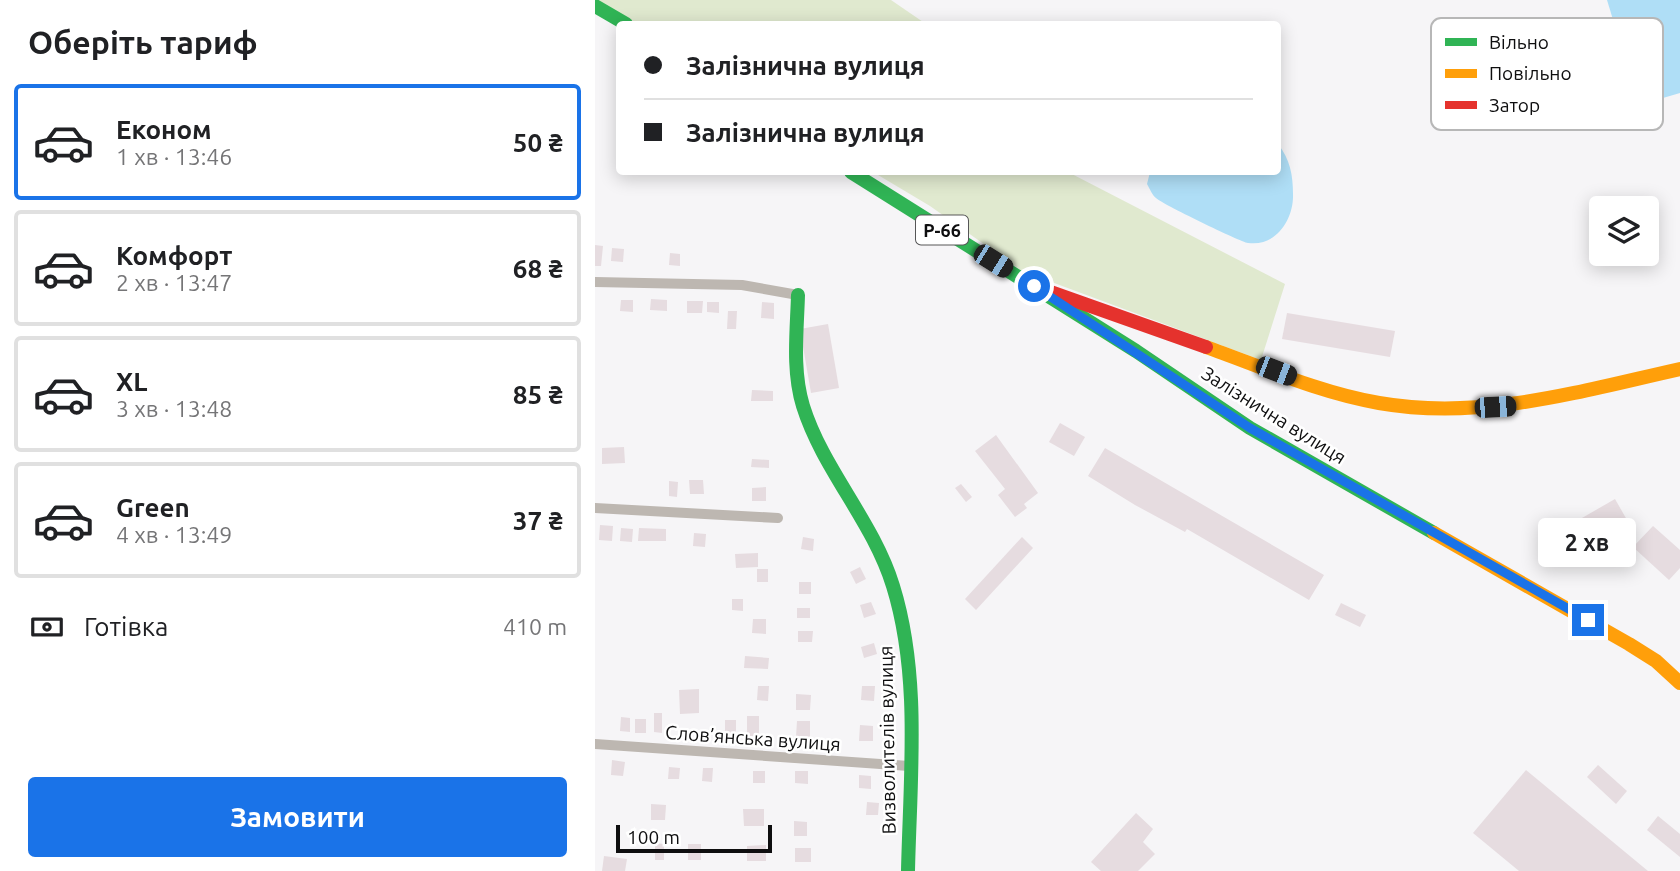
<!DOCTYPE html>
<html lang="uk">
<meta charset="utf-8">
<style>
body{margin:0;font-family:Ubuntu,sans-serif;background:#f6f6f6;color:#202124;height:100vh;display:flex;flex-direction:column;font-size:26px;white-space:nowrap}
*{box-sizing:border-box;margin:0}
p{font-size:23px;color:#757577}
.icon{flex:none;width:38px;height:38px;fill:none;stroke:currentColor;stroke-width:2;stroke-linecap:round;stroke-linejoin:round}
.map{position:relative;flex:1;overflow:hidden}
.details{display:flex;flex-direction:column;background:#fff;width:595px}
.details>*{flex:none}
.top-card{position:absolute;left:21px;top:21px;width:665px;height:154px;border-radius:7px;box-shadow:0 4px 18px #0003;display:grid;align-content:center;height:154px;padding:0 28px;background:#fff}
.controls{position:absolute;left:994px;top:196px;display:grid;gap:14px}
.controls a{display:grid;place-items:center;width:70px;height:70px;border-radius:7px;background:#fff;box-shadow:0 4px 18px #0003;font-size:35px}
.scale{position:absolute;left:21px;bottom:18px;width:156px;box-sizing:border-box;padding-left:7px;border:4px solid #0e0e0f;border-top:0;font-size:19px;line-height:24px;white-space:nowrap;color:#0e0e0f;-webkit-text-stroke:5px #fff;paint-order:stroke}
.end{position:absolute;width:32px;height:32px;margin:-16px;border:9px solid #1a73e8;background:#fff;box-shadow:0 0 0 4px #fff}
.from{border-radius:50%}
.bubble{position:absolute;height:49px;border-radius:7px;background:#fff;box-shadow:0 4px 18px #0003;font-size:23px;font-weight:700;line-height:49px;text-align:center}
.car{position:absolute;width:21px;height:42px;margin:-21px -10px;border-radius:9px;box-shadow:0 0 5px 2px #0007;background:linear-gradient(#222 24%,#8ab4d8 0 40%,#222 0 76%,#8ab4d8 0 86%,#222 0)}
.top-card b{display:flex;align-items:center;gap:24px;height:66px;font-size:26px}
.top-card b+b{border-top:2px solid #e0e0e0}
.top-card i{width:18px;height:18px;background:#202124}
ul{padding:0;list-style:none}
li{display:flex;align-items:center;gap:21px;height:116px;margin:0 14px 10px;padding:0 14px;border:4px solid #e0e0e0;border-radius:7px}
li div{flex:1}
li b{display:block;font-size:26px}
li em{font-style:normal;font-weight:700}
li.on{border-color:#1a73e8}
li>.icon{width:63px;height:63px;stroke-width:1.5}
h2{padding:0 28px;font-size:32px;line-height:84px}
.pay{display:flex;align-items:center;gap:18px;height:77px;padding:0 28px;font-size:26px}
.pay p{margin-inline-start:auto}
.button{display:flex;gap:14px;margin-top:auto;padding:14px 28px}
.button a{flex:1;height:80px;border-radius:7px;background:#1a73e8;color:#fff;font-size:28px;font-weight:700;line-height:80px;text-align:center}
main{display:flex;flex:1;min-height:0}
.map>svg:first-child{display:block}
</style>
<main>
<section class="details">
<h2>Оберіть тариф</h2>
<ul>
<li class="on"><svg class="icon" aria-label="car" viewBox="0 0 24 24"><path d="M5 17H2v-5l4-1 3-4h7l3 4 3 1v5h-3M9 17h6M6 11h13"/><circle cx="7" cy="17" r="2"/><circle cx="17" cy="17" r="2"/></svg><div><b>Економ</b><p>1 хв · 13:46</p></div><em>50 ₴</em></li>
<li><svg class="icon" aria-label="car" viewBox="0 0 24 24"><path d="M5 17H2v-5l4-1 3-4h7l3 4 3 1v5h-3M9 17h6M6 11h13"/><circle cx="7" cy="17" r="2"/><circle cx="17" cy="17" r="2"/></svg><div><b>Комфорт</b><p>2 хв · 13:47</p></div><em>68 ₴</em></li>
<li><svg class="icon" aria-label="car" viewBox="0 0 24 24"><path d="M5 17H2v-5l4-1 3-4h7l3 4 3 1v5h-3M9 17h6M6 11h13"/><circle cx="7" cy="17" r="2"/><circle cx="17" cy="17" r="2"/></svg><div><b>XL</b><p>3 хв · 13:48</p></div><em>85 ₴</em></li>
<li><svg class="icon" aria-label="car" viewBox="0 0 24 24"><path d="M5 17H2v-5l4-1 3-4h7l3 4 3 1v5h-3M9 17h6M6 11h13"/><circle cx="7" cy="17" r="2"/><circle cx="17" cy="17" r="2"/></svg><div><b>Green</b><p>4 хв · 13:49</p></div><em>37 ₴</em></li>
</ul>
<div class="pay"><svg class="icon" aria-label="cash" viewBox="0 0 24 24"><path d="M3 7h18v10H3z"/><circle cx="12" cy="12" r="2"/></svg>Готівка<p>410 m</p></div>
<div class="button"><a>Замовити</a></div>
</section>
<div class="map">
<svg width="1085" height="871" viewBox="0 0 1085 871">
<rect width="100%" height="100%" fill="#f6f5f7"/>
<!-- green -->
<g fill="#e0e9cf">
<path d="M1,0H296L331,24H40Z"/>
<path d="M278,172H473L690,284L666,360L427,271L335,206Z"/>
</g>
<!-- water -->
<g fill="#afdef6">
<path d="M1012,0H1085V93L1044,105Z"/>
<path d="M683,144C695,159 698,175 698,194C699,218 682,247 653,243C646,242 565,203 561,198C557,195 555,189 552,184L555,172H682Z"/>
</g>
<!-- building -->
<g fill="#e6dce0">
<path d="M0,245L8,246L6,266H0Z"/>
<path d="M17,248L29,249L28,262L16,261Z"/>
<path d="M75,253L85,254V266L74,265Z"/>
<path d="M56,299L72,300V311L55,310Z"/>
<path d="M26,300H38V312L25,311Z"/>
<path d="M92,301H108L107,313H92Z"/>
<path d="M112,302H124V313L112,312Z"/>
<path d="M167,302L179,303V319L166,318Z"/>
<path d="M133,311H142L141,329H132Z"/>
<path d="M692,313L800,331L795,357L687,339Z"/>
<path d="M233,324L244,388L216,393L205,329Z"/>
<path d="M157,390L178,391V401H156Z"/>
<path d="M465,423L490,437L479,456L454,442Z"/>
<path d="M401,435L443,493L429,504L432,508L420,517L403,495L410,489L380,451Z"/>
<path d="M29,447L30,463L7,464V448Z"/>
<path d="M510,448L729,575L714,600L592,529L590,532L540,505L493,476Z"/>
<path d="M157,459L174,460V468L156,467Z"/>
<path d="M94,480H108L109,494H95Z"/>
<path d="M74,481L83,482L82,497L74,496Z"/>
<path d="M366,484L377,497L371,502L360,488Z"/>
<path d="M171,487V501H157V488Z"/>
<path d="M1020,499L1032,520L992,542L980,522Z"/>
<path d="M5,525L18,526L17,541L4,540Z"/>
<path d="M1058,526L1085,550V568L1074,580L1038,547Z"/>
<path d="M26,528L38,529L37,542L25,541Z"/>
<path d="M44,528L71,529V541H43Z"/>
<path d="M99,533L111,534L110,547L98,546Z"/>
<path d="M208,537L219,539L218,551L206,549Z"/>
<path d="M427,537L438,548L381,610L370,599Z"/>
<path d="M163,553V567L141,568L140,554Z"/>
<path d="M265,567L271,579L261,584L255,572Z"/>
<rect x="162" y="569" width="11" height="13"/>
<rect x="204" y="582" width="12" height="12"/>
<path d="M137,599H148V611L137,610Z"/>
<path d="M276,602L281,614L269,618L265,605Z"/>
<path d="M746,603L771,615L765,627L740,615Z"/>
<rect x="202" y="608" width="13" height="10"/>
<path d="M158,619H171V634L157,633Z"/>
<path d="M203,631H218L217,642H203Z"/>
<path d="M279,643L282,654L269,658L266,647Z"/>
<path d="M150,656L174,658L173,669L149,668Z"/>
<path d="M163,686H174L173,701L162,700Z"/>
<path d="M267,686H280L279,701L266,700Z"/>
<path d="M104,689V713L85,714L84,690Z"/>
<path d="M201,694L216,695L215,710H201Z"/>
<path d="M59,713H67V733L59,732Z"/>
<rect x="152" y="716" width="12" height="20"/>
<path d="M26,717L35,718V732L25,731Z"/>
<rect x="40" y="719" width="11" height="14"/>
<rect x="130" y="720" width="11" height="15"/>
<path d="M202,721H215V737H201Z"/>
<path d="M265,725L278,726V741H264Z"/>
<path d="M17,760L30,762L28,776L16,775Z"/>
<path d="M1003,765L1032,791L1021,804L992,777Z"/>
<path d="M74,767L85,768L84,779H73Z"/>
<path d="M108,768H118L117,782L107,781Z"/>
<path d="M931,770L1053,871H924L878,833Z"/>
<rect x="158" y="771" width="12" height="12"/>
<path d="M200,771H213V784L200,783Z"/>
<path d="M264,775L276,776V789L264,788Z"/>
<path d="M272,802L284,803L283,815H271Z"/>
<path d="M56,804L71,805L70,820H56Z"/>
<path d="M148,809H169V826H149Z"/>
<path d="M541,813L558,829L548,842L560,854L543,871H506L496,862Z"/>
<path d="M1063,816L1085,834V857L1052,830Z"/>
<path d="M199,821L212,822V836H199Z"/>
<path d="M60,843L69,844V860H60Z"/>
<rect x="93" y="844" width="13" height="16"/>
<path d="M171,845V861H152V846Z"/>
<rect x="200" y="848" width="16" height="14"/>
<path d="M9,856L32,859L30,871H7Z"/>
</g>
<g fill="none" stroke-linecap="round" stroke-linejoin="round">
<!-- street -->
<g stroke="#bdb7b1" stroke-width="10">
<path d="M0,282L147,285L203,295"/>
<path d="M0,508L183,518"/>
<path d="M0,744L314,766"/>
</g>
<!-- fast -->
<g stroke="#30b455" stroke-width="14">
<path d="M0,6L31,24"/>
<path d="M256,172L541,351L655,428L839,533"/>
<path d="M203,295C202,331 197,370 208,406C228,470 278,521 298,586C326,676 315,778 313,871"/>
</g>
<!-- slow -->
<g stroke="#ff9f0a" stroke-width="14">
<path d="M611,347C667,367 725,393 784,403C887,421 986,391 1085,369"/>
<path d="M839,533L1034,644L1061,661L1085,683"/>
</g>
<!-- jam -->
<path stroke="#e5322d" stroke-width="14" d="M453,291L611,347"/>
</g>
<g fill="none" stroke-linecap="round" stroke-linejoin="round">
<!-- route -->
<path stroke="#1a73e8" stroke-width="9" d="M439,286L655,428L993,620"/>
</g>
<g text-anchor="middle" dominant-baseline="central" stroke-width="5" stroke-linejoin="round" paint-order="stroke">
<!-- shield labels -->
<rect fill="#fff" stroke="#565657" stroke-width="2" x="321" y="215.5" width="52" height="29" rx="5"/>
<g font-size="18" font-weight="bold" fill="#0e0e0f">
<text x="347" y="230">Р-66</text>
</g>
<!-- street labels -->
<g font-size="19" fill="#0e0e0f" stroke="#fff">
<text transform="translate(679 415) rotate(32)">Залізнична вулиця</text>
<text transform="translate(158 738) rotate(4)">Слов’янська вулиця</text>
<text transform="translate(292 740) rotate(-91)">Визволителів вулиця</text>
</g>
</g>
<!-- legend -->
<rect x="836" y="18" width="232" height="112" rx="10" fill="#fff" stroke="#b7b7b7" stroke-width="2"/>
<rect x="850" y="38" width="32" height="8" fill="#30b455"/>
<rect x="850" y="69" width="32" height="9" fill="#ff9f0a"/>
<rect x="850" y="101" width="32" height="8" fill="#e5322d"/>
<g font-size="19" fill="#0e0e0f">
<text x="894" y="49">Вільно</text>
<text x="894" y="80">Повільно</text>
<text x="894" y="112">Затор</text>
</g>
</svg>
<div class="controls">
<a><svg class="icon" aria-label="layers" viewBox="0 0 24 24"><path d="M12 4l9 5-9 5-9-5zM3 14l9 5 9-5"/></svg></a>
</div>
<div class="scale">100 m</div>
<i class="end from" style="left:439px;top:286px"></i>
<i class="end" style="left:993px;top:620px"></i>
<div class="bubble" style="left:943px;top:518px;width:98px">2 хв</div>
<i class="car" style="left:398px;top:261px;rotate:122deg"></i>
<i class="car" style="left:681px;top:371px;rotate:111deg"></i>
<i class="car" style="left:900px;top:407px;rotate:87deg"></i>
<div class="top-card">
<b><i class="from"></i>Залізнична вулиця</b>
<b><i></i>Залізнична вулиця</b>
</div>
</div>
</main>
